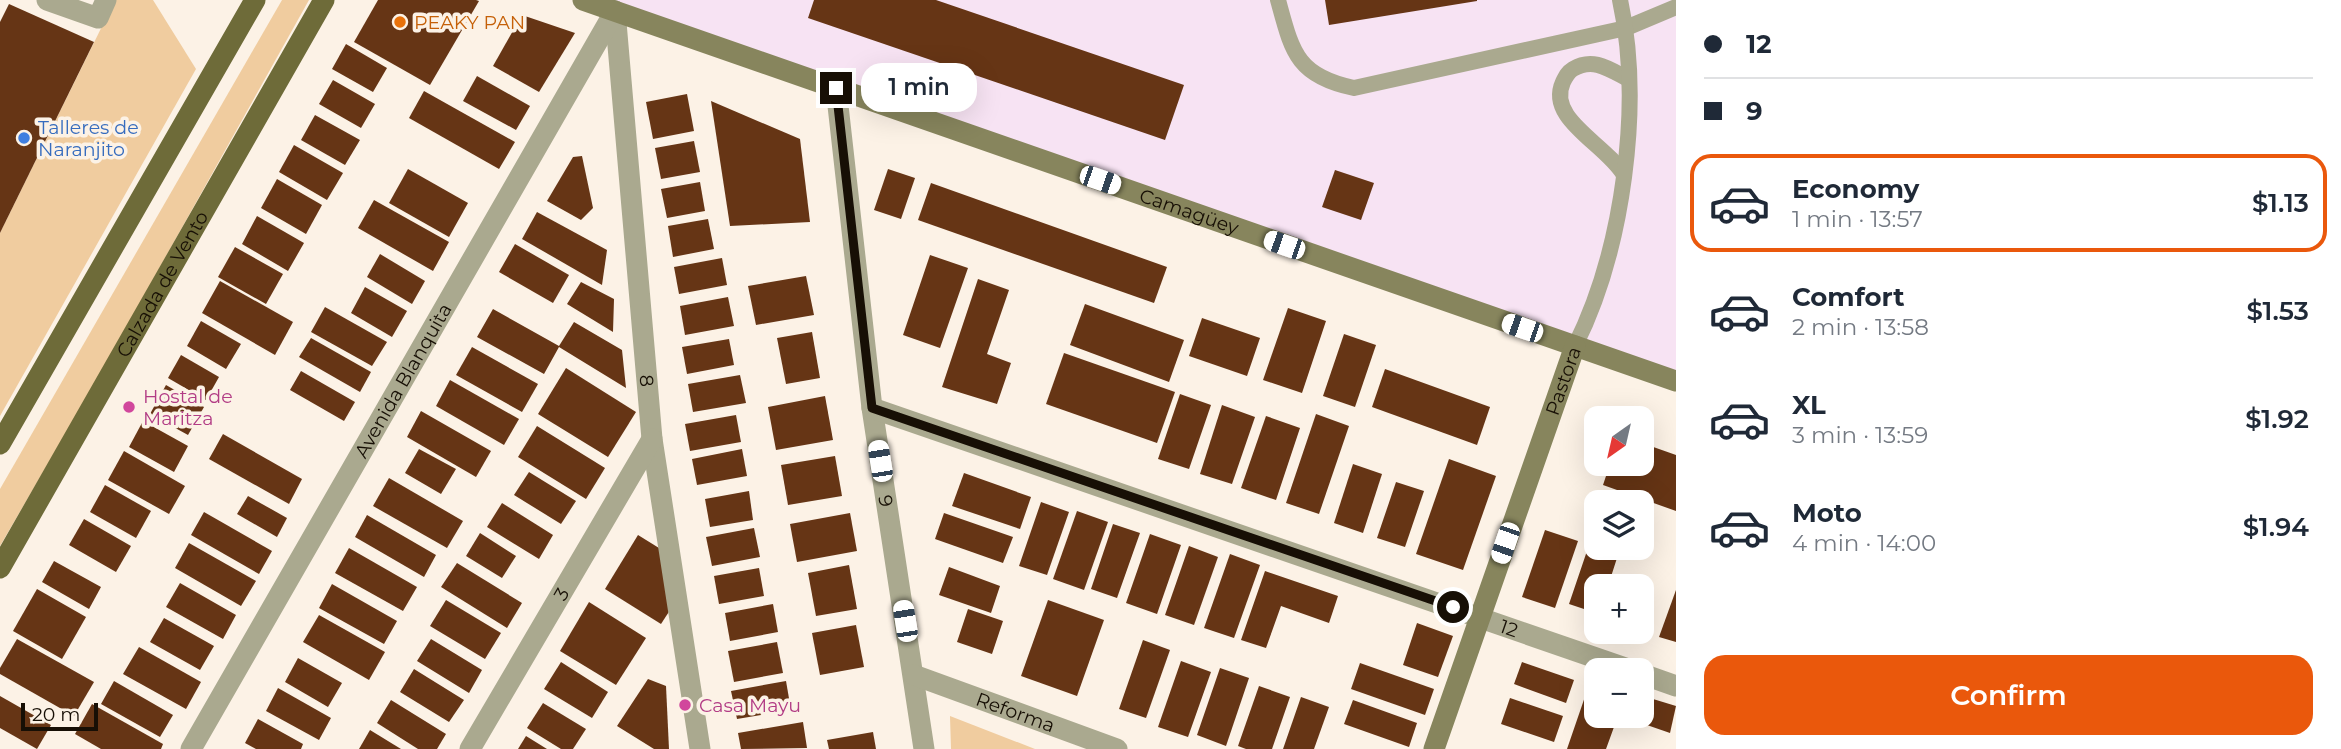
<!DOCTYPE html>
<meta charset="utf-8">
<style>
body{margin:0;font-family:Montserrat,sans-serif;background:#f6f6f7;color:#1f2937;height:100vh;display:flex;flex-direction:column;font-size:26px;white-space:nowrap}
*{box-sizing:border-box;margin:0}
p{font-size:23px;color:#747a83}
.icon{flex:none;width:38px;height:38px;fill:none;stroke:currentColor;stroke-width:2;stroke-linecap:round;stroke-linejoin:round}
.map{position:relative;flex:1;overflow:hidden}
.sheet{display:flex;flex-direction:column;background:#fff;width:665px}
.sheet>*{flex:none}
.banner{display:grid;align-content:center;height:154px;padding:0 28px;background:#fff}
.needle{width:46px;rotate:214deg}
.buttons{position:absolute;left:1584px;top:406px;display:grid;gap:14px}
.buttons a{display:grid;place-items:center;width:70px;height:70px;border-radius:14px;background:#fff;box-shadow:0 7px 28px #0002;font-size:35px}
.scale{position:absolute;left:21px;bottom:18px;width:77px;box-sizing:border-box;padding-left:7px;border:4px solid #170f05;border-top:0;font-size:19px;line-height:24px;white-space:nowrap;color:#170f05;-webkit-text-stroke:5px #fcf2e6;paint-order:stroke}
.end{position:absolute;width:32px;height:32px;margin:-16px;border:9px solid #170f05;background:#fff;box-shadow:0 0 0 4px #fff}
.from{border-radius:50%}
.bubble{position:absolute;height:49px;border-radius:21px;background:#fff;box-shadow:0 7px 28px #0002;font-size:23px;font-weight:600;line-height:49px;text-align:center}
.car{position:absolute;width:21px;height:42px;margin:-21px -10px;border-radius:9px;box-shadow:0 0 5px 2px #0007;background:linear-gradient(#fff 24%,#345 0 40%,#fff 0 76%,#345 0 86%,#fff 0)}
.banner b{display:flex;align-items:center;gap:24px;height:66px;font-size:26px}
.banner b+b{border-top:2px solid #e0e1e3}
.banner i{width:18px;height:18px;background:#1f2937}
ul{padding:0;list-style:none}
li{display:flex;align-items:center;gap:21px;height:98px;margin:0 14px 10px;padding:0 14px;border:4px solid transparent;border-radius:21px}
li div{flex:1}
li b{display:block;font-size:26px}
li em{font-style:normal;font-weight:600}
li.active{border-color:#ea580c}
li>.icon{width:63px;height:63px;stroke-width:1.5}
.button{display:flex;gap:14px;margin-top:auto;padding:14px 28px}
.button a{flex:1;height:80px;border-radius:21px;background:#ea580c;color:#fff;font-size:28px;font-weight:600;line-height:80px;text-align:center}
main{display:flex;flex:1;min-height:0}
.map>svg:first-child{display:block}
</style>
<main>
<div class="map">
<svg width="1676" height="749" viewBox="0 0 1676 749">
<rect width="100%" height="100%" fill="#fcf2e6"/>
<!-- industrial -->
<path fill="#f7e3f3" d="M585,0H1676V381Z"/>
<!-- green -->
<g fill="#f0cc9f">
<path d="M115,0H153L196,69L0,416V233Z"/>
<path d="M282,0H309L102,371L0,546V489Z"/>
<path d="M950,716L1035,749H951Z"/>
</g>
<!-- building -->
<g fill="#663515">
<path d="M378,0H476L479,1L430,85L354,42Z"/>
<path d="M814,0H936L1184,85L1165,140L808,18Z"/>
<path d="M1325,0H1477V1L1329,25Z"/>
<path d="M9,4L94,42L0,233V22Z"/>
<path d="M522,15L575,33L539,92L493,66Z"/>
<path d="M346,44L387,68L373,92L332,69Z"/>
<path d="M477,76L530,106L516,130L463,101Z"/>
<path d="M333,80L375,104L361,128L319,104Z"/>
<path d="M424,91L515,142L499,169L409,118Z"/>
<path d="M687,94L694,131L653,139L646,102Z"/>
<path d="M711,101L800,139L810,222L730,226Z"/>
<path d="M315,115L360,140L345,165L301,140Z"/>
<path d="M694,141L700,172L661,179L655,148Z"/>
<path d="M294,145L343,173L327,200L279,172Z"/>
<path d="M582,156L593,208L581,220L547,201L573,157Z"/>
<path d="M408,169L468,203L449,237L389,203Z"/>
<path d="M888,169L915,178L901,219L874,210Z"/>
<path d="M1335,170L1374,183L1361,220L1322,207Z"/>
<path d="M277,179L322,205L306,234L261,208Z"/>
<path d="M700,182L705,211L667,218L661,189Z"/>
<path d="M931,183L1167,267L1154,303L918,220Z"/>
<path d="M374,200L449,242L433,271L358,228Z"/>
<path d="M537,212L607,250L602,285L522,239Z"/>
<path d="M257,216L304,243L288,271L242,244Z"/>
<path d="M708,219L714,249L673,257L668,226Z"/>
<path d="M515,244L569,275L553,303L499,272Z"/>
<path d="M235,247L283,274L266,304L218,277Z"/>
<path d="M380,254L425,281L412,304L367,277Z"/>
<path d="M930,255L968,268L940,348L903,335Z"/>
<path d="M722,258L727,285L679,294L674,267Z"/>
<path d="M806,276L814,315L756,325L748,286Z"/>
<path d="M978,279L1009,290L987,354L1011,363L997,404L942,387Z"/>
<path d="M220,281L293,322L275,355L202,313Z"/>
<path d="M581,282L614,299L613,332L567,304Z"/>
<path d="M365,287L407,311L392,337L351,313Z"/>
<path d="M728,297L734,326L685,335L680,306Z"/>
<path d="M1085,304L1184,340L1169,382L1070,345Z"/>
<path d="M325,307L387,342L372,366L311,332Z"/>
<path d="M1288,308L1326,321L1302,393L1263,380Z"/>
<path d="M493,309L559,346L574,322L622,350L626,388L559,347L544,374L477,337Z"/>
<path d="M1202,318L1260,338L1247,376L1189,356Z"/>
<path d="M201,321L241,344L226,369L187,346Z"/>
<path d="M812,332L820,378L786,384L777,338Z"/>
<path d="M1344,334L1376,345L1355,407L1323,396Z"/>
<path d="M311,338L371,372L360,392L299,357Z"/>
<path d="M729,339L734,365L687,374L682,347Z"/>
<path d="M472,347L538,384L522,412L456,375Z"/>
<path d="M1064,353L1175,392L1157,443L1046,404Z"/>
<path d="M181,355L219,377L206,400L168,378Z"/>
<path d="M566,368L636,412L608,457L538,414Z"/>
<path d="M1385,369L1490,407L1477,445L1372,407Z"/>
<path d="M301,371L355,402L344,421L290,390Z"/>
<path d="M740,375L746,403L693,412L688,384Z"/>
<path d="M450,380L519,419L504,445L436,406Z"/>
<path d="M166,385L204,407L188,435L150,414Z"/>
<path d="M1180,394L1211,405L1189,469L1158,459Z"/>
<path d="M825,396L833,440L776,450L768,407Z"/>
<path d="M1222,405L1255,417L1232,484L1200,474Z"/>
<path d="M421,411L491,451L476,477L407,437Z"/>
<path d="M1316,414L1349,426L1319,514L1286,503Z"/>
<path d="M736,415L741,442L690,451L685,424Z"/>
<path d="M1266,416L1300,428L1276,500L1241,488Z"/>
<path d="M143,421L188,446L174,472L129,447Z"/>
<path d="M537,426L605,468L586,499L518,457Z"/>
<path d="M223,434L302,479L289,504L209,459Z"/>
<path d="M1642,443L1676,455V511L1603,485L1610,464H1642Z"/>
<path d="M419,449L456,469L441,494L405,473Z"/>
<path d="M742,449L747,476L697,485L692,459Z"/>
<path d="M124,451L185,486L169,514L108,480Z"/>
<path d="M835,456L842,496L788,505L781,465Z"/>
<path d="M1449,459L1496,476L1463,570L1416,554Z"/>
<path d="M1353,464L1382,474L1363,533L1334,523Z"/>
<path d="M529,472L576,501L561,524L514,495Z"/>
<path d="M964,473L1031,497L1020,529L952,506Z"/>
<path d="M389,478L463,521L447,548L373,506Z"/>
<path d="M1396,482L1424,491L1405,547L1377,538Z"/>
<path d="M105,485L151,511L136,538L90,512Z"/>
<path d="M749,491L753,520L710,527L705,499Z"/>
<path d="M248,496L287,518L277,537L237,514Z"/>
<path d="M1041,502L1069,512L1047,575L1019,566Z"/>
<path d="M502,503L553,535L539,559L487,527Z"/>
<path d="M1077,511L1108,522L1084,590L1053,579Z"/>
<path d="M204,512L272,551L259,574L191,535Z"/>
<path d="M850,513L857,551L797,562L790,524Z"/>
<path d="M944,513L1013,537L1003,563L935,539Z"/>
<path d="M367,515L436,555L424,577L355,537Z"/>
<path d="M84,519L131,546L116,572L69,545Z"/>
<path d="M1113,524L1140,533L1117,598L1091,589Z"/>
<path d="M754,528L760,557L712,566L706,537Z"/>
<path d="M1545,530L1578,541L1555,608L1522,597Z"/>
<path d="M480,533L516,556L502,578L466,556Z"/>
<path d="M1150,534L1181,545L1157,614L1126,603Z"/>
<path d="M638,535L659,548L672,607L661,624L605,589Z"/>
<path d="M189,543L256,581L241,606L175,568Z"/>
<path d="M1189,546L1218,557L1194,625L1165,615Z"/>
<path d="M349,548L417,587L403,611L335,573Z"/>
<path d="M1588,548L1617,558L1608,586H1596V613L1569,604Z"/>
<path d="M1230,554L1260,565L1234,638L1204,628Z"/>
<path d="M54,561L101,587L89,609L42,582Z"/>
<path d="M457,563L522,603L507,628L441,587Z"/>
<path d="M849,565L857,609L816,616L808,573Z"/>
<path d="M949,567L1000,586L991,613L939,595Z"/>
<path d="M759,568L764,596L719,604L714,576Z"/>
<path d="M1265,571L1338,596L1329,623L1281,606L1266,648L1241,640Z"/>
<path d="M180,583L236,615L223,639L166,607Z"/>
<path d="M332,584L397,621L384,644L319,608Z"/>
<path d="M37,589L86,617L62,659L13,631Z"/>
<path d="M1676,590V642L1659,637Z"/>
<path d="M446,600L501,633L485,659L430,626Z"/>
<path d="M1048,600L1104,620L1077,696L1021,676Z"/>
<path d="M589,602L646,638L616,685L560,651Z"/>
<path d="M773,604L778,632L730,641L725,613Z"/>
<path d="M968,609L1003,621L992,654L957,642Z"/>
<path d="M319,615L385,652L369,680L303,642Z"/>
<path d="M164,618L214,646L200,670L150,642Z"/>
<path d="M1417,623L1453,636L1438,677L1403,665Z"/>
<path d="M856,625L864,667L820,675L812,633Z"/>
<path d="M17,639L94,682L74,716L0,674V668Z"/>
<path d="M431,639L482,670L469,693L417,661Z"/>
<path d="M1143,640L1170,650L1146,718L1119,709Z"/>
<path d="M777,642L783,673L734,682L728,651Z"/>
<path d="M139,647L201,682L186,709L123,674Z"/>
<path d="M298,658L342,683L328,707L285,682Z"/>
<path d="M1181,661L1211,672L1188,737L1158,727Z"/>
<path d="M561,662L608,692L592,718L544,689Z"/>
<path d="M1522,662L1574,680L1566,703L1514,684Z"/>
<path d="M1360,663L1434,689L1425,715L1351,689Z"/>
<path d="M1220,668L1249,678L1226,746L1197,735Z"/>
<path d="M414,669L464,700L449,722L400,692Z"/>
<path d="M648,679L666,686L669,749H654L617,726Z"/>
<path d="M114,681L173,715L160,737L101,704Z"/>
<path d="M786,681L791,710L737,719L731,691Z"/>
<path d="M1589,685L1596,688V716H1618L1606,749H1567Z"/>
<path d="M1259,686L1290,697L1272,749H1246L1238,746Z"/>
<path d="M278,688L331,718L319,740L266,711Z"/>
<path d="M0,696L51,725L37,749L0,728Z"/>
<path d="M1301,697L1329,707L1314,749H1283Z"/>
<path d="M1510,698L1563,716L1554,742L1501,724Z"/>
<path d="M1653,699L1676,706L1670,733L1644,724Z"/>
<path d="M391,700L446,734L437,749H418L377,723Z"/>
<path d="M1353,700L1417,723L1409,747L1344,724Z"/>
<path d="M543,703L586,729L573,749H561L527,728Z"/>
<path d="M92,704L163,744L161,749H101L75,734Z"/>
<path d="M258,719L303,744L301,749H256L245,743Z"/>
<path d="M803,722L807,748L741,749L738,733Z"/>
<path d="M370,730L401,749H359Z"/>
<path d="M873,732L876,749H829L827,740Z"/>
<path d="M526,736L547,749H518Z"/>
</g>
<g fill="none" stroke-linecap="round" stroke-linejoin="round">
<!-- lane -->
<g stroke="#aaa98f" stroke-width="16">
<path d="M1278,0C1292,51 1296,76 1354,88L1626,28L1676,7"/>
<path d="M1624,175C1606,144 1546,119 1563,82C1566,76 1568,72 1573,69C1593,57 1609,69 1628,79"/>
<path d="M1575,346C1623,250 1643,105 1620,0"/>
</g>
<!-- street -->
<g stroke="#aaa98f" stroke-width="21">
<path d="M47,0L98,18L106,0"/>
<path id="s1" d="M615,11L652,439L700,749"/>
<path id="s2" d="M836,88L872,408L924,749"/>
<path id="s3" d="M872,408L1631,670"/>
<path d="M1642,674L1676,686"/>
<path id="s4" d="M914,675L1117,749"/>
<path id="s5" d="M191,749L615,11"/>
<path id="s6" d="M470,749L652,439"/>
</g>
<!-- secondary -->
<g stroke="#87855d" stroke-width="21">
<path id="s7" d="M583,0L1676,381"/>
<path id="s8" d="M1434,749L1575,346"/>
</g>
<!-- primary -->
<g stroke="#6e6b39" stroke-width="21">
<path d="M0,444L255,0"/>
<path id="s9" d="M0,568L324,0"/>
</g>
</g>
<g fill="none" stroke-linecap="round" stroke-linejoin="round">
<!-- route -->
<path stroke="#170f05" stroke-width="9" d="M836,88L872,408L1453,607"/>
</g>
<!-- markers -->
<circle fill="#e8710a" stroke="#fcf2e6" stroke-width="2.5" cx="400" cy="22" r="7"/>
<circle fill="#3f7fe0" stroke="#fcf2e6" stroke-width="2.5" cx="24" cy="138" r="7"/>
<g fill="#d1479c" stroke="#fcf2e6" stroke-width="2.5">
<circle cx="129" cy="407" r="7"/>
<circle cx="685" cy="705" r="7"/>
</g>
<g text-anchor="middle" dominant-baseline="central" stroke-width="7" stroke-linejoin="round" paint-order="stroke">
<!-- food labels -->
<g font-size="19" fill="#c56008" stroke="#fcf2e6" text-anchor="start">
<text x="414" y="22">PEAKY PAN</text>
</g>
<!-- shop labels -->
<g font-size="19" fill="#366cbe" stroke="#fcf2e6" text-anchor="start">
<text x="38" y="127">Talleres de<tspan x="38" dy="22">Naranjito</tspan></text>
</g>
<!-- street labels -->
<g font-size="19" fill="#170f05" stroke="#fcf2e6">
<text stroke="none"><textPath href="#s7" startOffset="642">Camagüey</textPath></text>
<text stroke="none"><textPath href="#s9" startOffset="327">Calzada de Vento</textPath></text>
<text stroke="none"><textPath href="#s5" startOffset="425">Avenida Blanquita</textPath></text>
<text stroke="none"><textPath href="#s8" startOffset="390">Pastora</textPath></text>
<text stroke="none"><textPath href="#s1" startOffset="371">8</textPath></text>
<text stroke="none"><textPath href="#s2" startOffset="416">9</textPath></text>
<text stroke="none"><textPath href="#s6" startOffset="180">3</textPath></text>
<text stroke="none"><textPath href="#s3" startOffset="674">12</textPath></text>
<text stroke="none"><textPath href="#s4" startOffset="108">Reforma</textPath></text>
</g>
<!-- hotel labels -->
<g font-size="19" fill="#b23c85" stroke="#fcf2e6" text-anchor="start">
<text x="143" y="396">Hostal de<tspan x="143" dy="22">Maritza</tspan></text>
<text x="699" y="705">Casa Mayu</text>
</g>
</g>
</svg>
<div class="buttons">
<a><svg class="needle" viewBox="-14 -14 28 28"><path d="M0-13l5 13h-10z" fill="#e53935"/><path d="M0 13l5-13h-10z" fill="#747a83"/></svg></a>
<a><svg class="icon" aria-label="layers" viewBox="0 0 24 24"><path d="M12 4l9 5-9 5-9-5zM3 14l9 5 9-5"/></svg></a>
<a>+</a>
<a>−</a>
</div>
<div class="scale">20 m</div>
<i class="end from" style="left:1453px;top:607px"></i>
<i class="end" style="left:836px;top:88px"></i>
<div class="bubble" style="left:861px;top:63px;width:116px">1 min</div>
<i class="car" style="left:1100px;top:180px;rotate:109deg"></i>
<i class="car" style="left:1284px;top:245px;rotate:289deg"></i>
<i class="car" style="left:1522px;top:328px;rotate:289deg"></i>
<i class="car" style="left:880px;top:461px;rotate:351deg"></i>
<i class="car" style="left:1505px;top:543px;rotate:199deg"></i>
<i class="car" style="left:905px;top:621px;rotate:351deg"></i>
</div>
<section class="sheet">
<div class="banner">
<b><i class="from"></i>12</b>
<b><i></i>9</b>
</div>
<ul>
<li class="active"><svg class="icon" aria-label="car" viewBox="0 0 24 24"><path d="M5 17H2v-5l4-1 3-4h7l3 4 3 1v5h-3M9 17h6M6 11h13"/><circle cx="7" cy="17" r="2"/><circle cx="17" cy="17" r="2"/></svg><div><b>Economy</b><p>1 min · 13:57</p></div><em>$1.13</em></li>
<li><svg class="icon" aria-label="car" viewBox="0 0 24 24"><path d="M5 17H2v-5l4-1 3-4h7l3 4 3 1v5h-3M9 17h6M6 11h13"/><circle cx="7" cy="17" r="2"/><circle cx="17" cy="17" r="2"/></svg><div><b>Comfort</b><p>2 min · 13:58</p></div><em>$1.53</em></li>
<li><svg class="icon" aria-label="car" viewBox="0 0 24 24"><path d="M5 17H2v-5l4-1 3-4h7l3 4 3 1v5h-3M9 17h6M6 11h13"/><circle cx="7" cy="17" r="2"/><circle cx="17" cy="17" r="2"/></svg><div><b>XL</b><p>3 min · 13:59</p></div><em>$1.92</em></li>
<li><svg class="icon" aria-label="car" viewBox="0 0 24 24"><path d="M5 17H2v-5l4-1 3-4h7l3 4 3 1v5h-3M9 17h6M6 11h13"/><circle cx="7" cy="17" r="2"/><circle cx="17" cy="17" r="2"/></svg><div><b>Moto</b><p>4 min · 14:00</p></div><em>$1.94</em></li>
</ul>
<div class="button"><a>Confirm</a></div>
</section>
</main>
